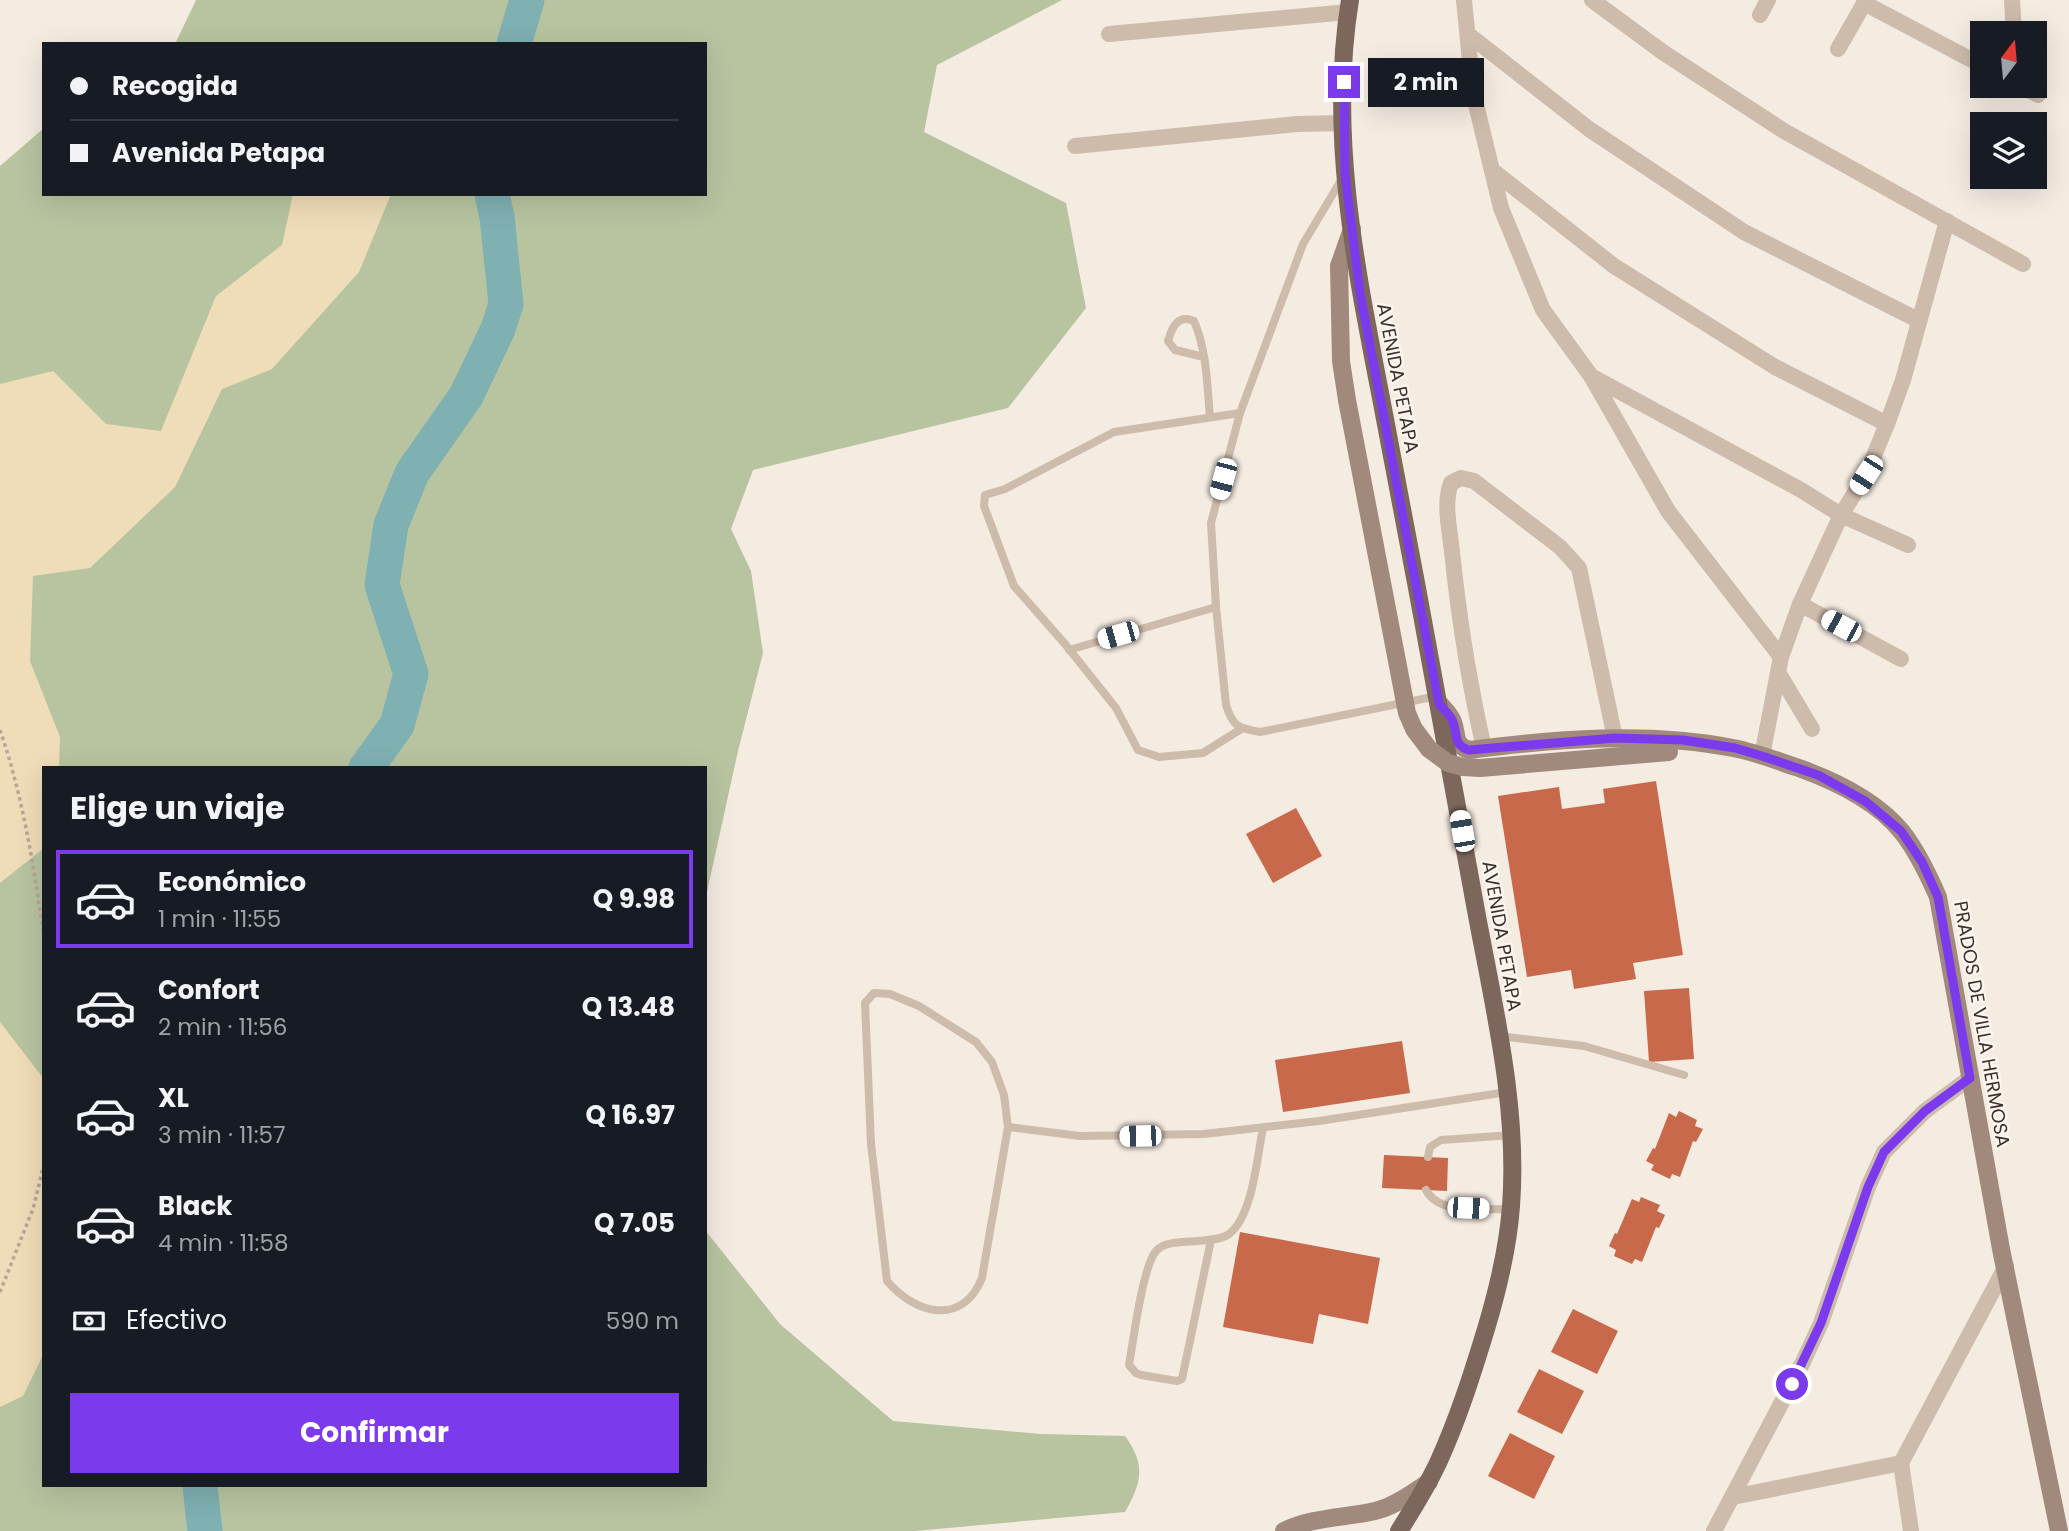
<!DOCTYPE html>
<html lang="es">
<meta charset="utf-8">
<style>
body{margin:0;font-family:Poppins,sans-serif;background:#20242c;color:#f1f3f6;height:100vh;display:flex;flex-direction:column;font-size:26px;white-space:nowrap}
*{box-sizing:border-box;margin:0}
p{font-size:23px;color:#9ea1a6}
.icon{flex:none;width:38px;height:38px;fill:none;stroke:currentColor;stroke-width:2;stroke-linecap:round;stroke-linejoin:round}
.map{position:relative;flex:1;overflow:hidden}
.panel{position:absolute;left:42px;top:766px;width:665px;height:721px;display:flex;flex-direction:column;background:#171b24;border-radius:0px;box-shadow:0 7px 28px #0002}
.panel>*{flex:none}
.hud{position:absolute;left:42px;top:42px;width:665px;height:154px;border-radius:0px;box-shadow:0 7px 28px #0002;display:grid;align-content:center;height:154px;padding:0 28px;background:#171b24}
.needle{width:46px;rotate:16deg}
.buttons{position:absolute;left:1970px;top:21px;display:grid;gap:14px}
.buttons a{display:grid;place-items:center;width:77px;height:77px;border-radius:0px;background:#171b24;box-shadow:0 7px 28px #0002;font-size:35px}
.end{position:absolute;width:32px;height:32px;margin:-16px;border:9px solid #7c3aed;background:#fff;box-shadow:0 0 0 4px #fff}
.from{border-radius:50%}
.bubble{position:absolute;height:49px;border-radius:0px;background:#171b24;box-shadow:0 7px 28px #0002;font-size:23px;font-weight:700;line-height:49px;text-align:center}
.car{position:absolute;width:21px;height:42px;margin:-21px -10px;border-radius:9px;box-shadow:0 0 5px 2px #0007;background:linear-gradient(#fff 24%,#345 0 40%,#fff 0 76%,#345 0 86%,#fff 0)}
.hud b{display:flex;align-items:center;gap:24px;height:66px;font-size:26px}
.hud b+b{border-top:2px solid #363941}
.hud i{width:18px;height:18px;background:#f1f3f6}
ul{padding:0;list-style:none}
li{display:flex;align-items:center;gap:21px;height:98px;margin:0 14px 10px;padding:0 14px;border:4px solid transparent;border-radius:0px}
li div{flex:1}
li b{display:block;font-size:26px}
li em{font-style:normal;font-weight:700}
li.active{border-color:#7c3aed}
li>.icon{width:63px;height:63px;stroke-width:1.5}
h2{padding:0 28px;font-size:32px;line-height:84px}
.pay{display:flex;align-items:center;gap:18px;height:77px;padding:0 28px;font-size:26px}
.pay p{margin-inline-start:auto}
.action{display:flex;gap:14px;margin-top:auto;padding:14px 28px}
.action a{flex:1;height:80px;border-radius:0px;background:#7c3aed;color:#fff;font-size:28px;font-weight:700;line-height:80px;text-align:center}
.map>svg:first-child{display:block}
</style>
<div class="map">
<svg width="2069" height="1531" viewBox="0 0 2069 1531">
<rect width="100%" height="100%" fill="#f4ebe1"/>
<!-- green -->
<path fill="#b8c4a0" d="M196,0H1062L937,65L924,132L1066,203L1086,308L1008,408L753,470L731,529L751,571L763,653L738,751L705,901V768H44V1486H705V1230L780,1324L893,1421L1041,1434L1125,1436C1146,1465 1142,1482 1125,1512L915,1531H0V166L44,128V194H705V44H175Z"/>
<!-- sand -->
<g fill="#efdcb8">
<path d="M293,194H391L359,272L272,369L222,389L175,487L90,568L33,576L30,661L60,737L59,768H44V848L0,883V384L53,371L106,424L161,431L216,296L282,245Z"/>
<path d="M0,1022L44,1079V1353L23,1396L0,1407Z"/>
</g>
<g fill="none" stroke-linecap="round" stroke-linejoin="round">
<!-- river -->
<g stroke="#7fb0b2" stroke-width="35">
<path d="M514,44L527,0"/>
<path d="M366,768L397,725L411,674L382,585L391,525L412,473L466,396L498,329L506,304L497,217L492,194"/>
<path d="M200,1486L205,1531"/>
</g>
</g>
<!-- building -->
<g fill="#c8694b">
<path d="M1656,781L1683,955L1633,963L1636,979L1574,989L1571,970L1527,977L1498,796L1559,787L1562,809L1605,803L1603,789Z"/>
<path d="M1296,808L1322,856L1273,883L1246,834Z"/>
<path d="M1689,988L1694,1059L1649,1062L1644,991Z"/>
<path d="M1402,1041L1410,1093L1283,1112L1275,1060Z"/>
<path d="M1679,1111L1697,1120L1695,1126L1703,1129L1696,1142L1693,1141L1680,1177L1672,1174L1670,1179L1651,1170L1654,1165L1646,1161L1653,1148L1655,1149L1669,1113L1676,1117Z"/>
<path d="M1384,1155L1448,1158L1447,1191L1382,1188Z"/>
<path d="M1641,1197L1660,1205L1657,1211L1665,1215L1659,1228L1656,1227L1642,1262L1635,1259L1632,1264L1614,1256L1616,1250L1609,1246L1615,1233L1617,1234L1632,1199L1639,1202Z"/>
<path d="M1240,1232L1380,1258L1368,1324L1319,1314L1313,1344L1223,1327Z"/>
<path d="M1573,1309L1618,1331L1597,1374L1551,1352Z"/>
<path d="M1539,1369L1584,1391L1562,1434L1517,1412Z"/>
<path d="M1510,1433L1555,1456L1534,1499L1488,1476Z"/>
</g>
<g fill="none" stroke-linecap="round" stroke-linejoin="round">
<!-- path -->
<g stroke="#b9a596" stroke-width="3.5" stroke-dasharray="3.5 3.5" stroke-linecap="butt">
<path d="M0,730C23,796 34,868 44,938"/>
<path d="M0,1292L33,1209L44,1164"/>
</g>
<!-- lane -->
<g stroke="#cdbbac" stroke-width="8">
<path d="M1343,177L1303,244L1240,413L1211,523L1216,607L1226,705C1233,727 1238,728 1260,732L1437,696"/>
<path d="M1204,357L1175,350L1168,341C1172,327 1178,314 1194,321C1207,351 1207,385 1210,417"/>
<path d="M1240,413L1114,432L1005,489L985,495L984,506L1014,586L1065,644L1116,708L1138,750L1159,757L1203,753L1241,729"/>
<path d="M1069,650L1216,607"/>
<path d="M874,993L890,994L919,1006L976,1042L992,1062L1004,1095L1008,1127L982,1278C962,1327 915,1314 887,1281L871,1144L865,1003Z"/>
<path d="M1499,1036L1584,1046L1684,1075"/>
<path d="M1008,1127L1080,1136L1204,1134L1319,1121L1507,1092"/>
<path d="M1428,1157L1430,1147L1441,1140L1512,1135"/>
<path d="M1426,1190C1440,1216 1484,1208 1510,1209"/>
<path d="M1211,1240L1182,1379L1177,1381L1141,1375L1136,1373L1129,1365C1133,1343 1143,1263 1157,1250C1166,1241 1186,1242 1198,1241C1208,1240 1221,1240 1229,1234C1253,1216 1257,1156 1263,1128"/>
</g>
<!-- street -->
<g stroke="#cdbbac" stroke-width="16">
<path d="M1464,0L1473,92L1501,208L1543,310L1591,376L1668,511L1781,657"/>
<path d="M1592,0L1664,53L1784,131L2023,264"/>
<path d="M2012,0L2014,33"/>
<path d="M1864,3L1983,66"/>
<path d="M1760,15L1768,0"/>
<path d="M1109,34L1348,12"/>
<path d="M1469,35L1589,129L1744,232L1918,320"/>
<path d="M1838,49L1866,0"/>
<path d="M2021,86L2038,95"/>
<path d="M1075,146L1297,124L1343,123"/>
<path d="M1492,170L1614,266L1775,367L1887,424"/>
<path d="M1591,376L1801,490L1841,515L1908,545"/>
<path d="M1800,604L1901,659"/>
<path d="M1778,672L1812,729"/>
<path d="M1484,748C1469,683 1459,619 1452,552C1450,530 1443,504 1451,483L1461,478L1474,481L1560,547L1579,568L1615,738"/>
<path d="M1762,756L1781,657L1800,604L1841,515L1866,475L1887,424L1903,380L1947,221"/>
<path d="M1733,1497L1901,1463"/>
<path d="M1714,1531L1803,1362L1821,1323L1868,1187L1884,1152L1925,1111L1970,1078"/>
<path d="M1911,1531L1901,1463L2006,1266"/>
</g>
<!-- secondary -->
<g stroke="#a18a7d" stroke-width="18">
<path d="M1347,400L1341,361L1339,266L1352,229"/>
<path d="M1439,703C1444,709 1451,715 1453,722C1458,735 1453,745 1469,750C1554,739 1648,731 1733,748C1756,752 1777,761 1799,768C1835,781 1877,801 1902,832C1917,851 1928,874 1938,897L2001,1249L2059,1531"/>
<path d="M1284,1531C1312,1517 1345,1518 1375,1511C1395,1506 1412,1493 1429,1482"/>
</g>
<!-- primary -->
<path stroke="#7d675c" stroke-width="18" d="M1350,0C1328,133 1356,269 1381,398C1413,563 1443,729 1473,894C1491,996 1519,1102 1511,1206C1508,1248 1498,1289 1486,1329C1472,1375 1458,1419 1438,1463C1427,1486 1413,1509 1399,1531"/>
<!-- secondary-bridge -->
<path stroke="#a18a7d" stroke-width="18" d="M1347,400L1407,713L1414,729L1429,749L1448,763L1463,767L1480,768L1669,752"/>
</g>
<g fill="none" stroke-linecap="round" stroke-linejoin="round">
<!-- route -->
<path stroke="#7c3aed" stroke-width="9" d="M1344,82L1345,174L1360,293L1439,704C1443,709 1451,715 1453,722C1458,735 1453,745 1469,750L1615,738L1683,740L1735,748L1762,756L1818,775L1865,801L1901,831L1922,862L1938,897L1970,1078L1925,1111L1884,1152L1868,1187L1821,1323L1792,1384"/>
</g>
<g text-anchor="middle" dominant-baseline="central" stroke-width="5" stroke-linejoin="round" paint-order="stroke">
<!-- street labels -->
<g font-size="19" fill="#3b302b" stroke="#fbf5ee">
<text transform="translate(1398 378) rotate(79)">AVENIDA PETAPA</text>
<text transform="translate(1502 936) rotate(80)">AVENIDA PETAPA</text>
<text transform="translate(1982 1024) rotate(80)">PRADOS DE VILLA HERMOSA</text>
</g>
</g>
</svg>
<div class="buttons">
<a><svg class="needle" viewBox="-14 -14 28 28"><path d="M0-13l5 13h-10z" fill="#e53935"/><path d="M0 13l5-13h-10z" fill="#9ea1a6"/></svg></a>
<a><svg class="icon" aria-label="layers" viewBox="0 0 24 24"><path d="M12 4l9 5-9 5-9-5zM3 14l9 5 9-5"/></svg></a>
</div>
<i class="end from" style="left:1792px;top:1384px"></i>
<i class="end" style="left:1344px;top:82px"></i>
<div class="bubble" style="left:1368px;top:58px;width:116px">2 min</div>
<i class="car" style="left:1866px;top:475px;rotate:213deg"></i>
<i class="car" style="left:1223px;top:479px;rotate:195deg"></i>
<i class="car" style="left:1841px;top:626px;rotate:298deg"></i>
<i class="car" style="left:1118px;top:635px;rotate:254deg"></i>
<i class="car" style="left:1462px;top:831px;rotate:350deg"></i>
<i class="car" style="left:1140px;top:1136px;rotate:269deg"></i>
<i class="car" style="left:1468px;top:1208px;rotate:92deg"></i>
<div class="hud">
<b><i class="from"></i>Recogida</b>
<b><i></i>Avenida Petapa</b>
</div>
<section class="panel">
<h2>Elige un viaje</h2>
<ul>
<li class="active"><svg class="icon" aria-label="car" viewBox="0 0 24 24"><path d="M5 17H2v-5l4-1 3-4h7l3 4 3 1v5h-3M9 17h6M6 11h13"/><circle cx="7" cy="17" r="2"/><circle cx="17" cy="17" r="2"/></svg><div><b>Económico</b><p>1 min · 11:55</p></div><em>Q 9.98</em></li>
<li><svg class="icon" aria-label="car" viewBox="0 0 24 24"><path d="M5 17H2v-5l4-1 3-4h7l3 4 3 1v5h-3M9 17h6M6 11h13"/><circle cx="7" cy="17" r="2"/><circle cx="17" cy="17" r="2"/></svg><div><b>Confort</b><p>2 min · 11:56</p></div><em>Q 13.48</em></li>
<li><svg class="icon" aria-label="car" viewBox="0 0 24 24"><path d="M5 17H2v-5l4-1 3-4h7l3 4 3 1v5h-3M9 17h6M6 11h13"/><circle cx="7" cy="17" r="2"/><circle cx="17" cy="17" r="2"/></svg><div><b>XL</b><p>3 min · 11:57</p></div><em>Q 16.97</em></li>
<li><svg class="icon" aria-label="car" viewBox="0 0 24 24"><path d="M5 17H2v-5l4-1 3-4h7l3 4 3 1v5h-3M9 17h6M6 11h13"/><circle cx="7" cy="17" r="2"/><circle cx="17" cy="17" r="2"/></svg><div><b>Black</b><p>4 min · 11:58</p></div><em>Q 7.05</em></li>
</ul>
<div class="pay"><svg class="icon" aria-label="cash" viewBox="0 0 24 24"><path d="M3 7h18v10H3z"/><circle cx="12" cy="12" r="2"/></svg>Efectivo<p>590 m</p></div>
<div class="action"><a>Confirmar</a></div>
</section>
</div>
